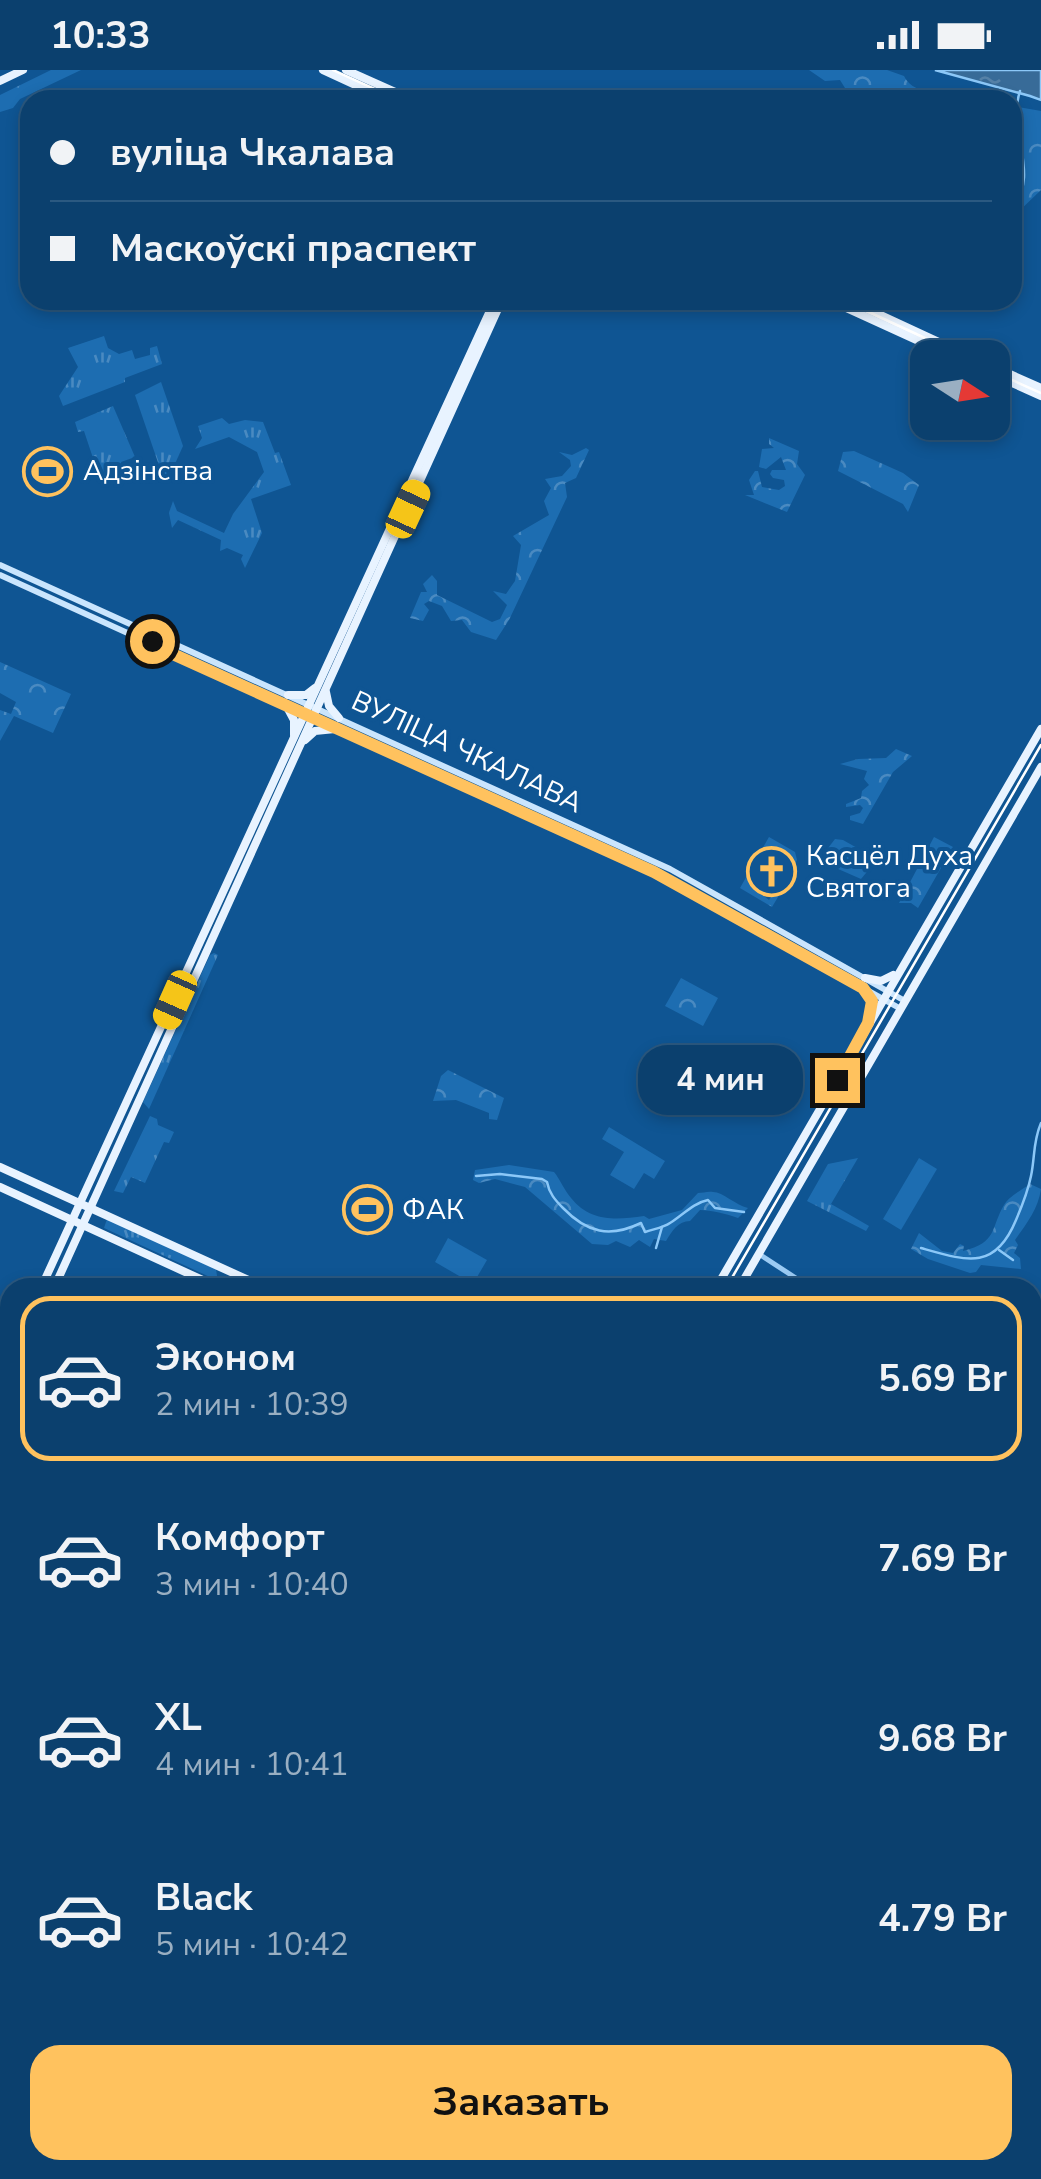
<!DOCTYPE html>
<html lang="ru">
<meta charset="utf-8">
<style>
body{margin:0;font-family:"Nunito Sans",sans-serif;background:#144773;color:#f1f3f6;height:100vh;display:flex;flex-direction:column;font-size:38px;white-space:nowrap}
*{box-sizing:border-box;margin:0}
p{font-size:32px;color:#9aafc2}
.icon{flex:none;width:55px;height:55px;fill:none;stroke:currentColor;stroke-width:2;stroke-linecap:round;stroke-linejoin:round}
.map{position:relative;flex:1;overflow:hidden}
.details{position:absolute;left:0px;top:1208px;width:1042px;height:902px;display:flex;flex-direction:column;background:#0b406e;border-radius:30px 30px 0 0;box-shadow:0 5px 15px #0003,0 0 0 2px #2b5981}
.details>*{flex:none}
.banner{position:absolute;left:20px;top:20px;width:1002px;height:220px;border-radius:30px;box-shadow:0 5px 15px #0003,0 0 0 2px #2b5981;display:grid;align-content:center;height:220px;padding:0 30px;background:#0b406e}
.needle{width:65px;rotate:102deg}
.controls{position:absolute;left:910px;top:270px;display:grid;gap:20px}
.controls a{display:grid;place-items:center;width:100px;height:100px;border-radius:20px;background:#0b406e;box-shadow:0 5px 15px #0003,0 0 0 2px #2b5981;font-size:50px}
.end{position:absolute;width:45px;height:45px;margin:-22px;border:12px solid #ffc25e;background:#111;box-shadow:0 0 0 5px #111}
.from{border-radius:50%}
.bubble{position:absolute;height:70px;border-radius:30px;background:#0b406e;box-shadow:0 5px 15px #0003,0 0 0 2px #2b5981;font-size:32px;font-weight:700;line-height:70px;text-align:center}
.car{position:absolute;width:30px;height:60px;margin:-30px -15px;border-radius:12px;box-shadow:0 0 8px 2px #0007;background:linear-gradient(#f5c518 24%,#345 0 40%,#f5c518 0 76%,#345 0 86%,#f5c518 0)}
.banner b{display:flex;align-items:center;gap:35px;height:95px;font-size:38px}
.banner b+b{border-top:2px solid #2b5981}
.banner i{width:25px;height:25px;background:#f1f3f6}
ul{padding:18px 0 0;list-style:none}
li{display:flex;align-items:center;gap:30px;height:165px;margin:0 20px 15px;padding:0 10px;border:5px solid transparent;border-radius:30px}
li div{flex:1}
li b{display:block;font-size:38px}
li em{font-style:normal;font-weight:700}
li.active{border-color:#ffc25e}
li>.icon{width:90px;height:90px;stroke-width:1.5}
.action{display:flex;gap:20px;margin-top:auto;padding:20px 30px}
.action a{flex:1;height:115px;border-radius:30px;background:#ffc25e;color:#111;font-size:40px;font-weight:700;line-height:115px;text-align:center}
.status{display:flex;justify-content:space-between;align-items:center;height:70px;padding:0 50px;background:#0b406e;direction:ltr}
.status svg{height:28px;fill:currentColor}
.map>svg:first-child{display:block}
</style>
<div class="status"><b>10:33</b><svg viewBox="0 0 49 12"><path d="M0 12V9h3v3zM5 12V6h3v6zM10 12V3h3v9zM15 12V0h3v12zM26 1h20v11H26zM47 4h2v5h-2z"/></svg></div>
<div class="map">
<svg width="1041" height="2109" viewBox="0 0 1041 2109">
<defs>
<pattern id="grass-tufts" width="24" height="20" patternUnits="userSpaceOnUse" patternTransform="scale(2.5)"><rect width="24" height="20" fill="#1d6db1"/><path d="M3 7l-1-3M5 7V3M7 7l1-3M15 17l-1-3M17 17v-4M19 17l1-3" fill="none" stroke="#4a8ac1"/></pattern>
<pattern id="forest-crowns" width="20" height="18" patternUnits="userSpaceOnUse" patternTransform="scale(2.5)"><rect width="20" height="18" fill="#1d6db1"/><path d="M2 6a3 3 0 1 1 6 0M12 15a3 3 0 1 1 6 0" fill="none" stroke="#4a8ac1"/></pattern>
<pattern id="water-ripples" width="26" height="14" patternUnits="userSpaceOnUse" patternTransform="scale(2.5)"><rect width="26" height="14" fill="#386b98"/><path d="M2 4q2-2 4 0t4 0M15 11q2-2 4 0t4 0" fill="none" stroke="#5681a7"/></pattern>
</defs>
<rect width="100%" height="100%" fill="#0f5593"/>
<!-- grass -->
<g fill="url(#grass-tufts)">
<path d="M51,0H81L20,29L13,38L0,42V25Z"/>
<path d="M104,266L108,278L119,284L132,280L135,289L150,285V278L157,276L162,294L125,308V312L63,336L59,326L78,297L68,278Z"/>
<path d="M161,312L183,376L169,407L164,410L135,325Z"/>
<path d="M113,336L135,387L121,392L123,398L100,409L84,361L78,362L75,352Z"/>
<path d="M222,348L229,354L245,350L263,352L275,383L279,382L291,415L251,429L262,463L245,498L241,489L243,485L227,478L220,481L221,470L178,450L172,458L169,443L173,431L177,441L224,463L233,444L264,402L257,382L229,367L195,379L202,368L198,356Z"/>
<path d="M769,767L795,782L797,790L782,819L778,816L787,806L791,796L768,784L755,804L780,820L765,815L760,823L769,830L775,821L781,822L772,837L740,818Z"/>
<path d="M214,883L218,885L149,1039L143,1032L210,885Z"/>
<path d="M150,1046L157,1049L158,1055L174,1062L169,1073L164,1072L145,1113L131,1107L123,1123L114,1121Z"/>
<path d="M858,1088L831,1134L869,1156L866,1161L807,1131L828,1094Z"/>
<path d="M107,1149L216,1199L217,1206L212,1208L104,1158Z"/>
</g>
<!-- forest -->
<g fill="url(#forest-crowns)">
<path d="M809,0H887L904,6C912,23 934,21 948,30L920,27L913,30H836L845,18L840,10L825,11Z"/>
<path d="M1018,37L1041,41V120L1013,147V42Z"/>
<path d="M769,368L799,381L797,394L805,405L787,442L745,425H754L749,410L755,401H758L762,417L779,420L785,416L784,410L773,408L770,404L772,400H786L781,387L766,399L759,397L762,379L774,378L769,374Z"/>
<path d="M586,378L589,380L576,408L565,413L567,427L509,550L496,570L471,562L462,550L451,551L442,536L429,531L424,534L429,540L423,551L410,548L421,522H427L423,514L432,505L437,511V525L492,552L500,549L507,535L493,521L506,524L515,511L521,475L513,466L549,445L544,431L551,418L545,409L562,406L571,396L570,390L559,382L572,385Z"/>
<path d="M854,381L903,403L919,415L908,442L903,434L838,401L843,382Z"/>
<path d="M0,592L71,624L53,663L14,646L0,671V640L11,644L16,632L0,623Z"/>
<path d="M896,679L912,686L893,702L863,754L850,750V746L860,743L863,738L860,735L846,737V734L861,728L862,721L869,715L864,709L867,701L840,694L858,689L886,688Z"/>
<path d="M934,767L953,777L918,838L911,833H899Z"/>
<path d="M681,908L718,928L703,956L665,936Z"/>
<path d="M448,1000L504,1028L497,1050L489,1049V1043L456,1030L433,1031L441,1006Z"/>
<path d="M509,1095L554,1102C560,1109 564,1120 571,1128C590,1152 616,1150 644,1146L649,1149L682,1140L698,1123C703,1123 708,1121 713,1122C723,1122 735,1135 748,1138L738,1148C727,1144 711,1140 700,1140L690,1151C678,1151 672,1161 666,1171L654,1169L650,1177L639,1170L630,1177L616,1171L608,1175L592,1174L525,1117L495,1109L479,1113L473,1110L475,1100Z"/>
<path d="M1030,1114L1041,1119C1038,1139 1027,1153 1015,1170L1018,1175L1014,1183L1020,1188L1021,1199L981,1195L976,1202L970,1203L928,1189L911,1179L919,1163L942,1181L953,1183L960,1174L964,1176L963,1181C998,1172 990,1159 1004,1135C1008,1127 1023,1119 1030,1114Z"/>
</g>
<!-- pitch -->
<g fill="#1d6db1">
<path d="M835,769L843,770L868,784L871,797L861,809L829,795L825,782Z"/>
<path d="M609,1057L665,1091L654,1109L644,1103L634,1119L610,1105L624,1082L602,1069Z"/>
<path d="M919,1088L937,1099L901,1160L883,1149Z"/>
<path d="M448,1168L487,1190L473,1214L435,1192Z"/>
</g>
<!-- water -->
<path fill="url(#water-ripples)" stroke="#8cc8f8" stroke-width="2.5" d="M935,0H1041V30L1030,26Z"/>
<g fill="none" stroke-linecap="round" stroke-linejoin="round">
<!-- stream -->
<g stroke="#8cc8f8" stroke-width="2.5">
<path d="M1012,135C1041,108 1007,59 1020,21"/>
<path d="M476,1106L500,1104L542,1109L547,1112C549,1123 555,1130 563,1138C587,1163 610,1168 641,1153L645,1162C653,1159 663,1158 670,1153C683,1145 693,1133 708,1130L715,1138L744,1142"/>
<path d="M656,1178L662,1157"/>
<path d="M921,1178C967,1191 995,1201 1016,1150C1022,1136 1028,1121 1031,1106C1035,1087 1033,1071 1041,1053"/>
<path d="M999,1180L1013,1190"/>
</g>
<!-- tertiary -->
<g stroke="#9bcbf4" stroke-width="5">
<path d="M759,1184L811,1218"/>
<path d="M1032,1328L1041,1332"/>
</g>
<!-- secondary -->
<g stroke="#cae5fd" stroke-width="6">
<path d="M0,495L670,799L905,931"/>
<path d="M0,505L666,808L901,939"/>
<path d="M1032,1675L1041,1670"/>
<path d="M746,2109L750,2100"/>
</g>
<!-- primary -->
<g stroke="#e8f3ff" stroke-width="8">
<path d="M323,0L388,30"/>
<path d="M346,0L413,30"/>
<path d="M0,11L23,0"/>
<path d="M829,230L956,288"/>
<path d="M848,230L973,288"/>
<path d="M992,296L1041,318"/>
<path d="M992,304L1041,326"/>
<path d="M326,622L329,636L339,648"/>
<path d="M288,625H306L315,618"/>
<path d="M287,637L294,650V665"/>
<path d="M305,670L315,661L335,659"/>
<path d="M865,908L881,911L893,905"/>
<path d="M863,918L872,931L870,944"/>
<path d="M0,1097L266,1218"/>
<path d="M0,1117L220,1218"/>
<path d="M41,1218L495,230"/>
<path d="M54,1218L502,230"/>
<path d="M716,1218L1041,659"/>
<path d="M739,1218L1041,697"/>
<path d="M0,1308L10,1287"/>
<path d="M0,1336L10,1314"/>
<path d="M1032,1572L1041,1576"/>
<path d="M1032,1592L1041,1596"/>
<path d="M0,1885L10,1889"/>
<path d="M0,1905L10,1910"/>
<path d="M420,2100L440,2109"/>
<path d="M465,2100L486,2109"/>
<path d="M292,2109L296,2100"/>
<path d="M313,2109L317,2100"/>
</g>
<!-- tram -->
<g stroke="#fff" stroke-width="2.5">
<path d="M333,0L399,30"/>
<path d="M843,230L968,288"/>
<path d="M992,301L1041,323"/>
<path d="M726,1218L1041,675"/>
<path d="M1032,1581L1041,1585"/>
<path d="M0,1897L10,1901"/>
</g>
<!-- rail -->
<path stroke="#fff" stroke-width="2.5" stroke-dasharray="18 8" stroke-linecap="butt" d="M0,2096L27,2109"/>
</g>
<g fill="none" stroke-linecap="round" stroke-linejoin="round">
<!-- route -->
<path stroke="#ffc25e" stroke-width="12" d="M152,571L155,576L654,802L863,918L872,931L868,953L837,1010"/>
</g>
<!-- icons -->
<defs>
<symbol id="stadium-ring" viewBox="-11 -11 22 22"><circle r="9.5" fill="#0f5593" stroke="#ffc25e" stroke-width="1.5"/><path d="M0-5a6.5 5 0 1 0 0 10a6.5 5 0 1 0 0-10ZM-3.5-1.8h7v3.6h-7Z" fill="#ffc25e"/></symbol>
<symbol id="church-ring" viewBox="-11 -11 22 22"><circle r="9.5" fill="#0f5593" stroke="#ffc25e" stroke-width="1.5"/><path d="M-1.2-6h2.4v3.5h3.3v2.4h-3.3V6h-2.4V-.1h-3.3v-2.4h3.3Z" fill="#ffc25e"/></symbol>
</defs>
<g fill-rule="evenodd">
<use href="#stadium-ring" x="20" y="374" width="55" height="55"/>
<use href="#church-ring" x="744" y="774" width="55" height="55"/>
<use href="#stadium-ring" x="340" y="1112" width="55" height="55"/>
</g>
<g text-anchor="middle" dominant-baseline="central" stroke-width="8" stroke-linejoin="round" paint-order="stroke">
<!-- poi labels -->
<g font-size="28" fill="#fff" stroke="#0f5593" text-anchor="start">
<text x="83" y="401">Адзінства</text>
<text x="806" y="786">Касцёл Духа<tspan x="806" dy="32">Святога</tspan></text>
<text x="402" y="1140">ФАК</text>
</g>
<!-- street labels -->
<g font-size="28" fill="#fff" stroke="#0f5593">
<text transform="translate(467 682) rotate(25)">ВУЛІЦА ЧКАЛАВА</text>
</g>
</g>
</svg>
<div class="controls">
<a><svg class="needle" viewBox="-14 -14 28 28"><path d="M0-13l5 13h-10z" fill="#e53935"/><path d="M0 13l5-13h-10z" fill="#9aafc2"/></svg></a>
</div>
<i class="end from" style="left:152px;top:571px"></i>
<i class="end" style="left:837px;top:1010px"></i>
<div class="bubble" style="left:638px;top:975px;width:165px">4 мин</div>
<i class="car" style="left:408px;top:439px;rotate:25deg"></i>
<i class="car" style="left:175px;top:930px;rotate:204deg"></i>
<div class="banner">
<b><i class="from"></i>вуліца Чкалава</b>
<b><i></i>Маскоўскі праспект</b>
</div>
<section class="details">
<ul>
<li class="active"><svg class="icon" aria-label="car" viewBox="0 0 24 24"><path d="M5 17H2v-5l4-1 3-4h7l3 4 3 1v5h-3M9 17h6M6 11h13"/><circle cx="7" cy="17" r="2"/><circle cx="17" cy="17" r="2"/></svg><div><b>Эконом</b><p>2 мин · 10:39</p></div><em>5.69 Br</em></li>
<li><svg class="icon" aria-label="car" viewBox="0 0 24 24"><path d="M5 17H2v-5l4-1 3-4h7l3 4 3 1v5h-3M9 17h6M6 11h13"/><circle cx="7" cy="17" r="2"/><circle cx="17" cy="17" r="2"/></svg><div><b>Комфорт</b><p>3 мин · 10:40</p></div><em>7.69 Br</em></li>
<li><svg class="icon" aria-label="car" viewBox="0 0 24 24"><path d="M5 17H2v-5l4-1 3-4h7l3 4 3 1v5h-3M9 17h6M6 11h13"/><circle cx="7" cy="17" r="2"/><circle cx="17" cy="17" r="2"/></svg><div><b>XL</b><p>4 мин · 10:41</p></div><em>9.68 Br</em></li>
<li><svg class="icon" aria-label="car" viewBox="0 0 24 24"><path d="M5 17H2v-5l4-1 3-4h7l3 4 3 1v5h-3M9 17h6M6 11h13"/><circle cx="7" cy="17" r="2"/><circle cx="17" cy="17" r="2"/></svg><div><b>Black</b><p>5 мин · 10:42</p></div><em>4.79 Br</em></li>
</ul>
<div class="action"><a>Заказать</a></div>
</section>
</div>
